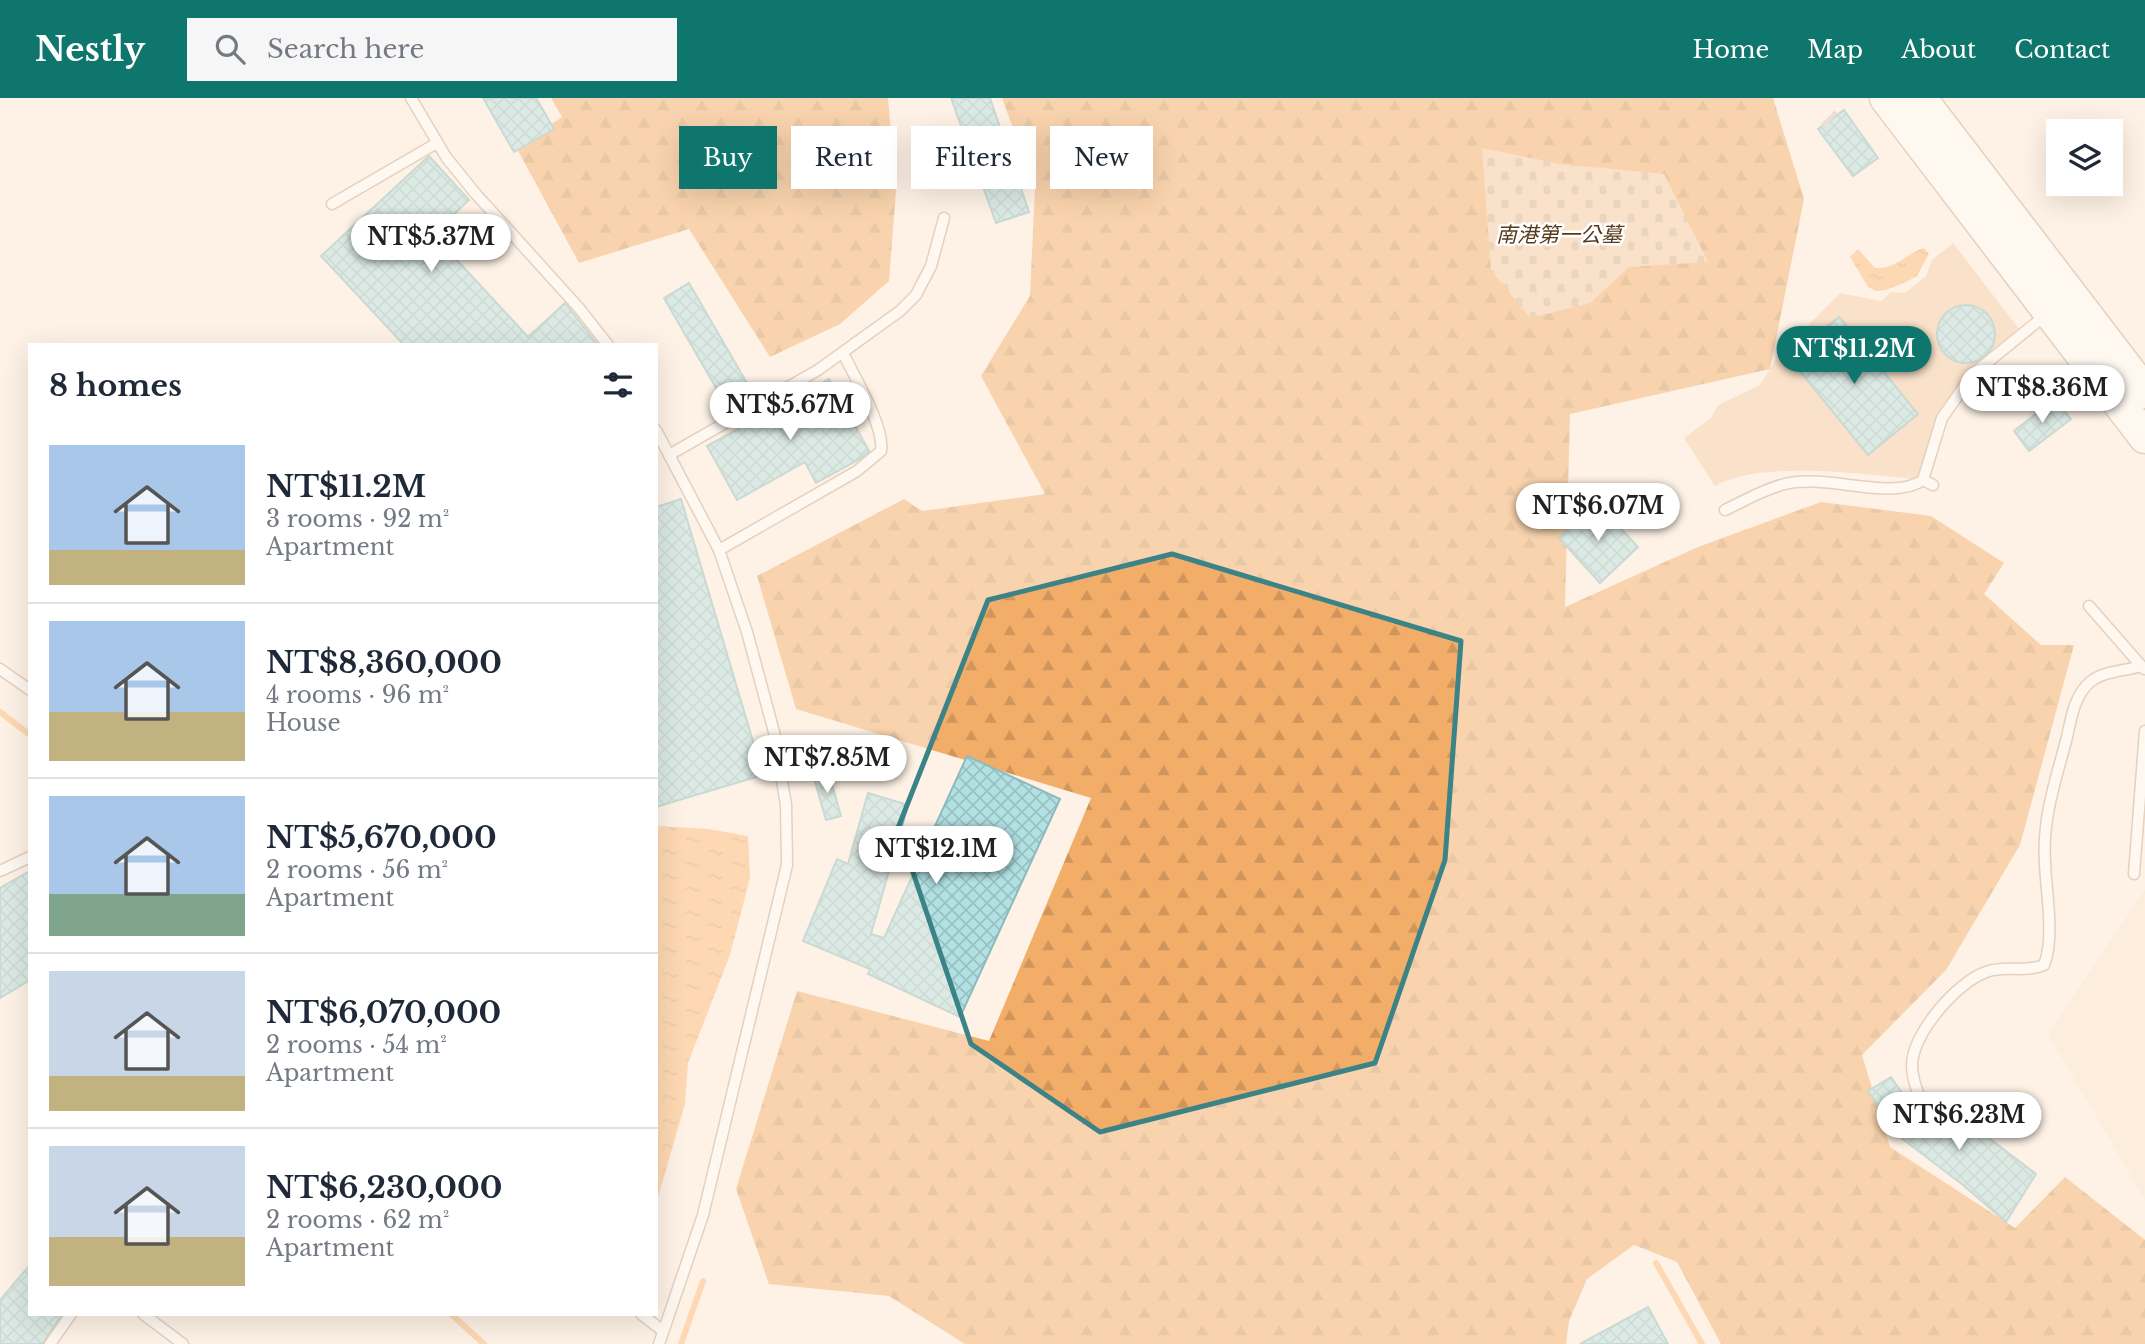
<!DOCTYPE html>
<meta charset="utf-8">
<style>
body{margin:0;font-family:"Libre Baskerville","Noto Sans TC",serif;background:#f6f6f7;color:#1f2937;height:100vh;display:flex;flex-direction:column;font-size:26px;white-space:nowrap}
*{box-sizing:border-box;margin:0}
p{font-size:23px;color:#747a83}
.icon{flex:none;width:38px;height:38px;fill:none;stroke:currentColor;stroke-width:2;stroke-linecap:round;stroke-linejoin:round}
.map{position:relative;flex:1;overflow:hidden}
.sheet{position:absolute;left:28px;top:245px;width:630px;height:973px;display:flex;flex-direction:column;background:#fff;border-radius:0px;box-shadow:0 7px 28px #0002}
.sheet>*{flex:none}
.guide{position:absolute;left:679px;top:28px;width:665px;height:63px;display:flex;gap:14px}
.tools{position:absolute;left:2046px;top:21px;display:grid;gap:14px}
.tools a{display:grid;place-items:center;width:77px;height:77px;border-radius:0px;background:#fff;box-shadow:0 7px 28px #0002;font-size:35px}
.price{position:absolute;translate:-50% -60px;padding:0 16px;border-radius:24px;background:#fff;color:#222;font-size:23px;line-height:46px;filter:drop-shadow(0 2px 4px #0008)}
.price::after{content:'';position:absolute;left:50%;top:42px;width:21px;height:16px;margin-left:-10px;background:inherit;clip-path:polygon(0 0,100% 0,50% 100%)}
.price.current{background:#0f766e;color:#fff}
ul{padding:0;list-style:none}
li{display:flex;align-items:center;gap:21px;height:175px;padding:0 21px}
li+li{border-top:2px solid #e0e1e3}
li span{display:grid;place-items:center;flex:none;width:196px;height:140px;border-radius:0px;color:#555}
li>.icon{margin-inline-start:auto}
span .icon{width:84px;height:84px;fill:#fffc;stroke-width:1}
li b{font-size:30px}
h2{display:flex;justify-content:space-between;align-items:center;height:84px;padding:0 21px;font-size:30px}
.chip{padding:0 24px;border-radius:0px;background:#fff;box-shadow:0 7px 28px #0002;font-size:24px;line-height:63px}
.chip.current{background:#0f766e;color:#fff}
header{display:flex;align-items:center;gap:42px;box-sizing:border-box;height:98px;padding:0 35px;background:#0f766e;color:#fff}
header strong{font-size:33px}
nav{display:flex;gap:38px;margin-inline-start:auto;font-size:24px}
.search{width:490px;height:63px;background:#f6f6f7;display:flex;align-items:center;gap:18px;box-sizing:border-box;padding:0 24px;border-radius:0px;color:#747a83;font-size:26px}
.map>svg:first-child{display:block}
.built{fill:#fce6d2}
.forest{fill:url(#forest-firs)}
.cemetery{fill:url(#cemetery-stones)}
.garden{fill:#f6cea8}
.water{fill:url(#water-ripples)}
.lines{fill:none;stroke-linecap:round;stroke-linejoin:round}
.stream{stroke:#feb974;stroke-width:6}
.building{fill:url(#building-cross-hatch);stroke:#8cbbbd;stroke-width:2}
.street-tunnel{stroke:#d4c9bd;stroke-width:19;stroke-dasharray:19 10;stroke-linecap:butt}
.lane-casing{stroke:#c5a98e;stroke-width:13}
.primary-casing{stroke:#c5a98e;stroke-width:35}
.lane{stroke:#fff;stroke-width:10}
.primary{stroke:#fff;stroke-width:32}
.marked{fill:none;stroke:#3b8387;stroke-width:5;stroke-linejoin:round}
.labels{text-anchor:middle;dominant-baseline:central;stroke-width:5;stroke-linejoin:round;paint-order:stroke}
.park-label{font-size:21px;font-style:italic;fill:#563a1d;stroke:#fff}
</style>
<header>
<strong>Nestly</strong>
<div class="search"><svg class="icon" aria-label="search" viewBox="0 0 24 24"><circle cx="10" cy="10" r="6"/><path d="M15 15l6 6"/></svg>Search here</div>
<nav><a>Home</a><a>Map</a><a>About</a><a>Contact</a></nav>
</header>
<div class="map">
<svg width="2145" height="1246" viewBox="0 0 2145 1246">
<defs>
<pattern id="forest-firs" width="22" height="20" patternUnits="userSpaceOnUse" patternTransform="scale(1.75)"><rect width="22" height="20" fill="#f2ae69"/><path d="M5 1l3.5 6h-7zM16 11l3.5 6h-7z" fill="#d0955a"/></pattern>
<pattern id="cemetery-stones" width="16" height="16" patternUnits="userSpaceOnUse" patternTransform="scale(1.75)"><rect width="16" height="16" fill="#f6cea8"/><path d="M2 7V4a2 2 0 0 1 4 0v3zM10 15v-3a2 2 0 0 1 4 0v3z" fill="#d3b190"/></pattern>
<pattern id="water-ripples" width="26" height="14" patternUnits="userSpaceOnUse" patternTransform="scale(1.75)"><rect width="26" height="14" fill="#feb974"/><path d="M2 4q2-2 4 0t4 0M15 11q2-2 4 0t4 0" fill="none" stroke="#da9f64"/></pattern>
<pattern id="building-cross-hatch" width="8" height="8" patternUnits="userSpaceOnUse" patternTransform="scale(1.75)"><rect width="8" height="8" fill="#b1e1e3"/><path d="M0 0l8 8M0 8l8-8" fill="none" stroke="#99c1c2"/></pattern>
</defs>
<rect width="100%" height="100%" fill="#fef2e6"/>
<path class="built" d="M2145,792V1102L2048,936Z"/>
<g class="forest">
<path d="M551,0H888L896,93L889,183L840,226L770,259L689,131L579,165L516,49L562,19Z"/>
<path d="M1002,0H1773L1804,101L1770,271L1570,316L1565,509L1698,449L1821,404L1931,418L2004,465L1984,496L2041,547H2074L2020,747L1946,872L1862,957L1890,1049L2015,1130L2065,1079L2145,1142V1246H1721L1677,1164L1634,1147L1587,1181L1569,1223L1566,1246H965L889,1198L769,1186L736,1091L797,893L989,943L1091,700L796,611L757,478L904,401L922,413L1045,396L981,278L1030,198L1035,91Z"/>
</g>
<path class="cemetery" d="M1482,50L1560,66L1664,76L1708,164L1629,169L1590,205L1530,220L1491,172Z"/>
<path class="garden" d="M1953,145L2023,236L1973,276L1942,320L1923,382C1869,377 1762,361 1715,388L1684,340L1711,320L1718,307L1760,287L1778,258L1840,195L1881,203L1891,194L1905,195L1926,178L1932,162Z"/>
<g class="water">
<path d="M1924,150L1929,156L1917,178L1904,185L1886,192L1876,193L1868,189L1850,159L1858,151L1875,170C1896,172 1906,155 1924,150Z"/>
<path d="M656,728L708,731L748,738L750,780L730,857L688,965L685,1006L656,1106Z"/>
</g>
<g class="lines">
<g class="stream">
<path d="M0,614L30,637"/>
<path d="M1656,1165L1702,1246"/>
<path d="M451,1216L484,1246"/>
<path d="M681,1246L703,1183"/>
</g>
</g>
<g class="building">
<path d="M483,0H536L554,31L514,54Z"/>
<path d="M951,0H990L1029,114L996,125Z"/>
<path d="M1844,12L1878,60L1853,78L1818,31Z"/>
<path d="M429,58L469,102L433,136L528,239L565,205L598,247H404L321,158Z"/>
<path d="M689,185L755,299L730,314L664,200Z"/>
<circle cx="1966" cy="236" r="29"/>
<path d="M1839,219L1918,316L1868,357L1789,260Z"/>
<path d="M829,281L869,353L860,361L816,385L805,364L737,402L707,348L740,330L737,327L763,312L765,316Z"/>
<path d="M2055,301L2071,321L2029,353L2014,333Z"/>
<path d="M681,401L763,677L656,709V409Z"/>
<path d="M1596,404L1638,449L1600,485L1559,440Z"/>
<path d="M967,658L1060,701L960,919L868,876L870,871L803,843L837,761L848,766L868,695L908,707L871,836L884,840Z"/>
<path d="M828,672L841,718L826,722L813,677Z"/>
<path d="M30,773V882L0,900V790Z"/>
<path d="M1891,979L1931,1037L1951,1011L2036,1076L2006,1124L1963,1087L1900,1039L1868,993Z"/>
<path d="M30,1167V1216H62L43,1246H0V1202Z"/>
<path d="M1648,1209L1668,1246H1580Z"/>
</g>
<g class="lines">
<path class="street-tunnel" d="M1828,19L1831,22"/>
<g class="lane-casing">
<g id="lane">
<path d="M411,0L446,59L475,95L579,210L608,247"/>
<path d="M332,106L437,45"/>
<path d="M656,332L719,452L747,534L774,634L786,707L787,767L703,1117L659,1246"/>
<path d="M669,357L818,272L900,213L916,197L931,168L944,120"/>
<path d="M1923,382L1942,320L1973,276L2047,216"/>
<path d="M1725,412C1744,403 1764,391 1785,386C1825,375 1892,404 1923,382L1933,387"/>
<path d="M719,452L857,373L881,353C885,329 854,278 843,255"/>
<path d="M2089,508L2144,571"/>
<path d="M0,571L30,592"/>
<path d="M0,773L30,759"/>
<path d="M2134,776L2145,633"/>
<path d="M1930,1023C1923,1006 1912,986 1912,967C1912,936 1957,884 1986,874C2005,867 2025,875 2044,867C2055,840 2046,794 2045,765C2042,722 2055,684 2066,643C2071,623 2073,599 2090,584C2103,573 2125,573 2141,568"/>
<path d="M143,1216L183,1246"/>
<path d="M641,1216L663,1233"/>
<path d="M50,1246L71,1216"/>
</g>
</g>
<g class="primary-casing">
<g id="primary">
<path d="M1886,0L2145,339"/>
<path d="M1920,0L2145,294"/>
</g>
</g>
<use href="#lane" class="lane"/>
<use href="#primary" class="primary"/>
</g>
<path d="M0 0H2145V1246H0ZM1172,456L1461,543L1445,762L1375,965L1100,1034L971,946L898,730L988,502Z" fill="#fef2e6" fill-opacity=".55" fill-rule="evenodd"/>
<path class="marked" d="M1172,456L1461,543L1445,762L1375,965L1100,1034L971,946L898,730L988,502Z"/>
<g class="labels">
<g class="park-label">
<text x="1559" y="137">南港第一公墓</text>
</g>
</g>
</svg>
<div class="tools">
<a><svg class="icon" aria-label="layers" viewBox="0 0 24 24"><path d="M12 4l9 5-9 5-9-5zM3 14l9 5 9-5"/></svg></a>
</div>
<b class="price" style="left:431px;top:176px">NT$5.37M</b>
<b class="price current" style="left:1854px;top:288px">NT$11.2M</b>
<b class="price" style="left:2042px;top:327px">NT$8.36M</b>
<b class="price" style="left:790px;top:344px">NT$5.67M</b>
<b class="price" style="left:1598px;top:445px">NT$6.07M</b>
<b class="price" style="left:827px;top:697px">NT$7.85M</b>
<b class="price" style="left:936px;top:788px">NT$12.1M</b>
<b class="price" style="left:1959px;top:1054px">NT$6.23M</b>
<div class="guide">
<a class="chip current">Buy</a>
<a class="chip">Rent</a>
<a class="chip">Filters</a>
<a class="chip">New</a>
</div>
<section class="sheet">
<h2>8 homes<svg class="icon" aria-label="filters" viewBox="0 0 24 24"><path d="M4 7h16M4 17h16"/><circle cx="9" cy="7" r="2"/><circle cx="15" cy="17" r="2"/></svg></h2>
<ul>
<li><span style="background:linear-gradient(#a9c7e8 75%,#c2b280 0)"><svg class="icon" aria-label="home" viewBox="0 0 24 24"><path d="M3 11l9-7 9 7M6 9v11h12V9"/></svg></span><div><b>NT$11.2M</b><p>3 rooms · 92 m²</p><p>Apartment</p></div></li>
<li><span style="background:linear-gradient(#a9c7e8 65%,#c2b280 0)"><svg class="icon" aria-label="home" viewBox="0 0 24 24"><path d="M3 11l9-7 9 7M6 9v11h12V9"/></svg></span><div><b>NT$8,360,000</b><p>4 rooms · 96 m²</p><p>House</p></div></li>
<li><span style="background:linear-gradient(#a9c7e8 70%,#7fa58c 0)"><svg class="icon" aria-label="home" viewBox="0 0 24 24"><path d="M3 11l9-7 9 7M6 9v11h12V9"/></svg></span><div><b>NT$5,670,000</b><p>2 rooms · 56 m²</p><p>Apartment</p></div></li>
<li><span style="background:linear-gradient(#c9d6e8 75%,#c2b280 0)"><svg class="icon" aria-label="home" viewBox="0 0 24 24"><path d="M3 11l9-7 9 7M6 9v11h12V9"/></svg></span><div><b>NT$6,070,000</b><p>2 rooms · 54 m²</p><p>Apartment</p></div></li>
<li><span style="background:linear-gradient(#c9d6e8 65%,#c2b280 0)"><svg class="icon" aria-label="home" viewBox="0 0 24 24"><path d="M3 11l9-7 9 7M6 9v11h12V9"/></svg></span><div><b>NT$6,230,000</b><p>2 rooms · 62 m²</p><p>Apartment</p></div></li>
</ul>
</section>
</div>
